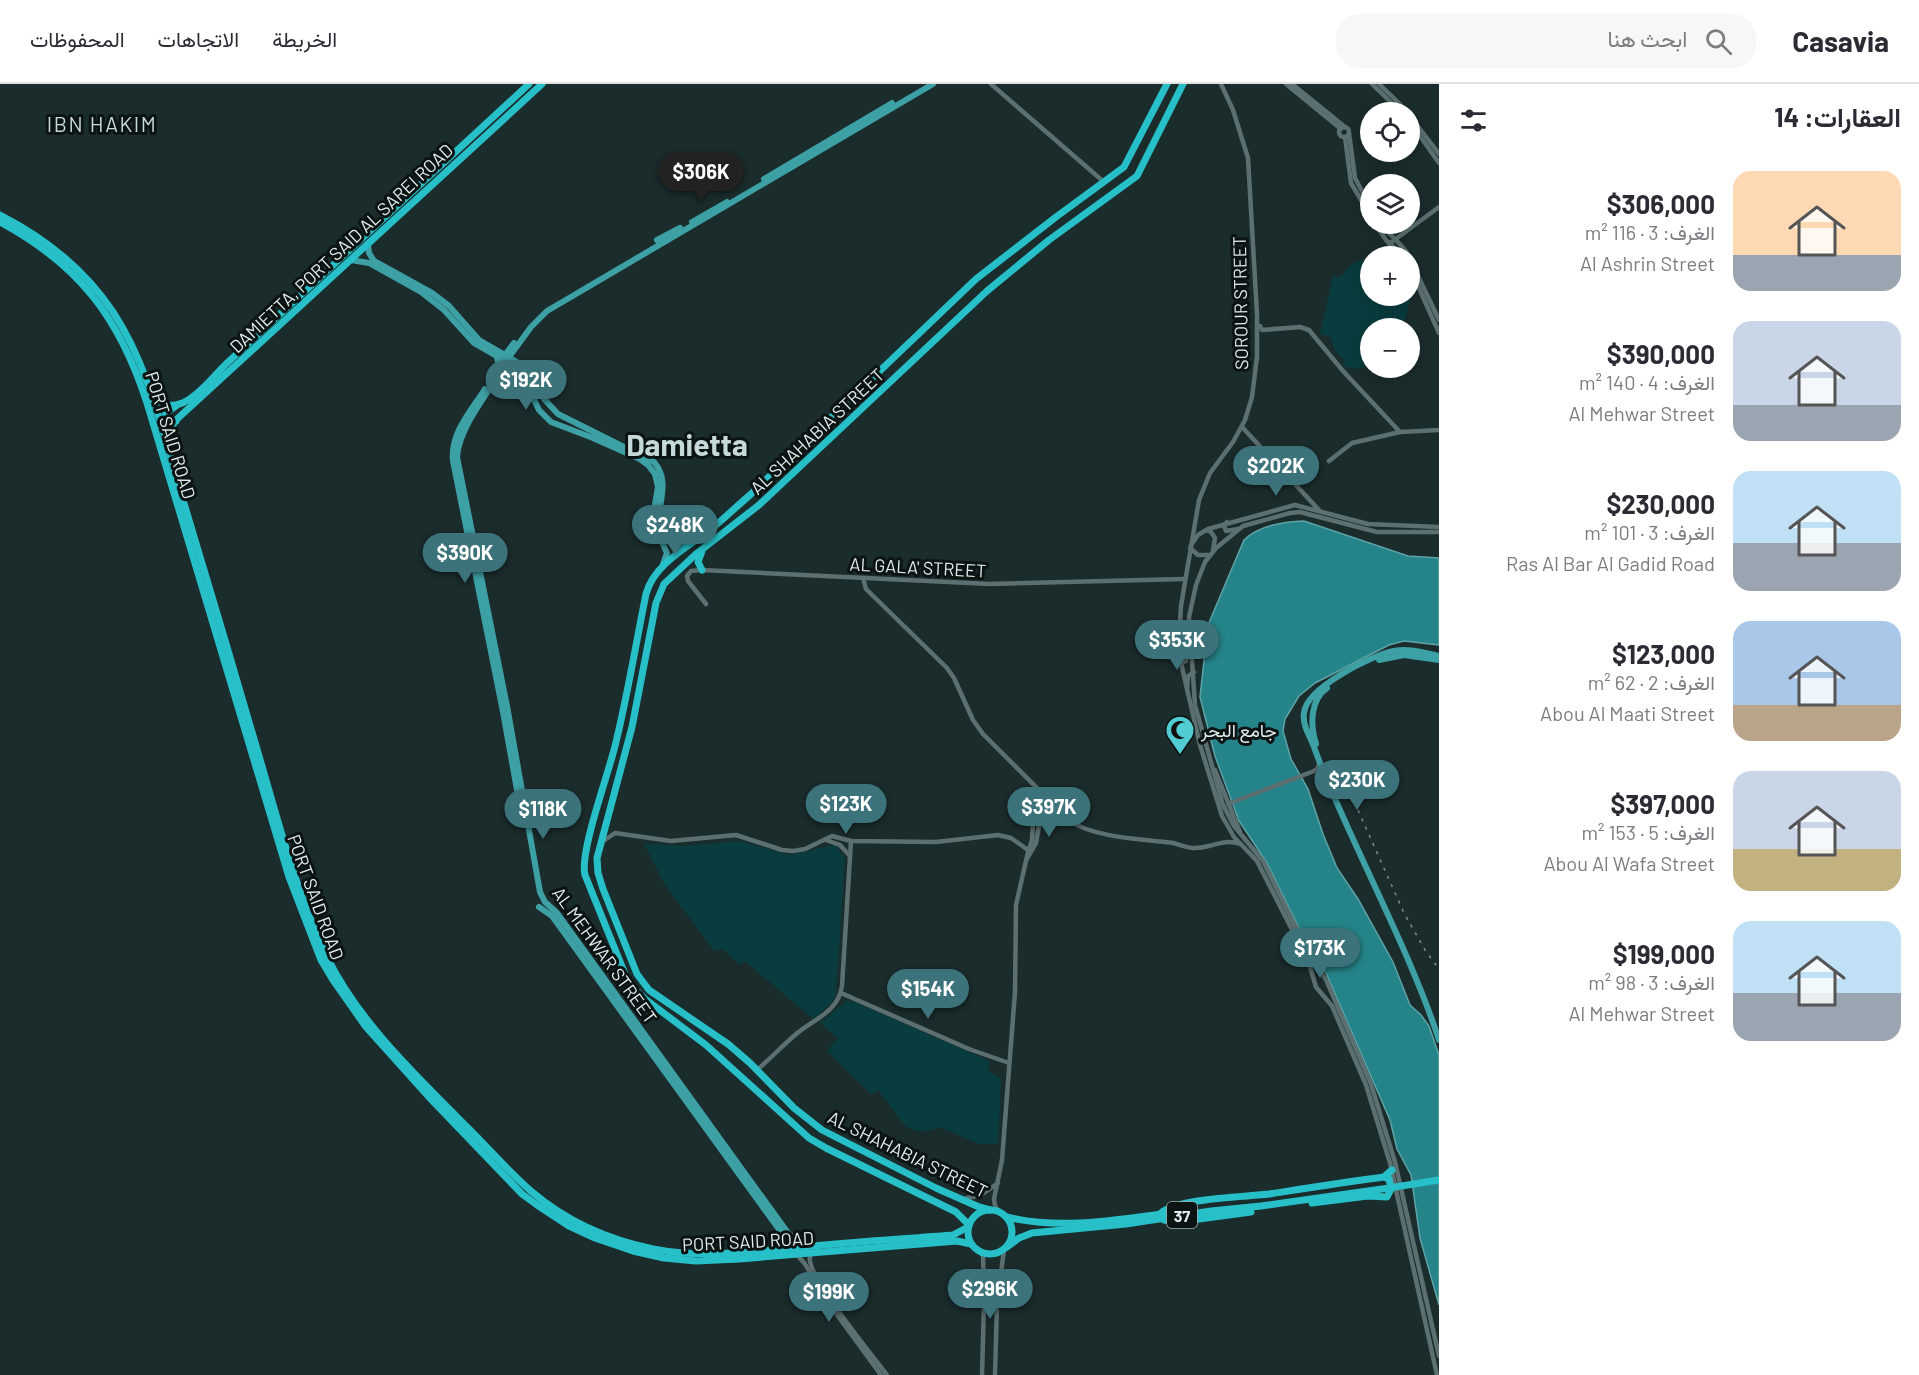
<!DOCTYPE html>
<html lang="ar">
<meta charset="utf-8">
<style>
body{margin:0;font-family:Barlow,Vazirmatn,sans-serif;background:#f7f7f7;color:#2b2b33;direction:rtl;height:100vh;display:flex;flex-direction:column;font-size:22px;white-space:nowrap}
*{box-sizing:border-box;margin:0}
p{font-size:20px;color:#7c7c81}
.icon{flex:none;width:33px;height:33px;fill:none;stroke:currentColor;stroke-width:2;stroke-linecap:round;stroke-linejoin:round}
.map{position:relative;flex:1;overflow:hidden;direction:ltr}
.details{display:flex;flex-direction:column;background:#fff;width:480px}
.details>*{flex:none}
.controls{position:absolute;left:1360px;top:18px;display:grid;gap:12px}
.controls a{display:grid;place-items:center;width:60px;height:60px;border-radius:50%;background:#fff;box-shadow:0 3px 15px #0003;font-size:30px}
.price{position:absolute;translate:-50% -51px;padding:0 14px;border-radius:21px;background:#3c737b;color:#fff;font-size:20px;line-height:39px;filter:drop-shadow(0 2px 3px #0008)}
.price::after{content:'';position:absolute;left:50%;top:36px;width:18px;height:14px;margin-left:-9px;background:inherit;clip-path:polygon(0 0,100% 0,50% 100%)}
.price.active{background:#222;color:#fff}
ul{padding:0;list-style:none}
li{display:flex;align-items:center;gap:18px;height:150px;padding:0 18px}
li span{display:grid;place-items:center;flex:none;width:168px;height:120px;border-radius:18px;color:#555}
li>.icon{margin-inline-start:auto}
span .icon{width:72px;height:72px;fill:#fffc;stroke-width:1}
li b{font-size:26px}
h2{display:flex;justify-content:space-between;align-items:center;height:72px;padding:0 18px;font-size:26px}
header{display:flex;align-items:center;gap:36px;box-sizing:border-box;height:84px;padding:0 30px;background:#fff;border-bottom:2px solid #e1e1e2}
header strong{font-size:28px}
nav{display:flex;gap:33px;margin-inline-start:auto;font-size:21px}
.search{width:420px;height:54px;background:#f7f7f7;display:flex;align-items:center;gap:15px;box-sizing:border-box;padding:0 21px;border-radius:24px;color:#7c7c81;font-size:22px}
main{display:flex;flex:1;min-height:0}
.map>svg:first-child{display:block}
.green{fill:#093c3e}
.water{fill:#258489;stroke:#5ea4a7;stroke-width:1.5}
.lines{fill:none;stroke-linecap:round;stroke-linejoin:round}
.minor{stroke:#5d7071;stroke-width:4.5}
.major{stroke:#3da0a5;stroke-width:6}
.highway{stroke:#27c0c8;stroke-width:7}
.rail{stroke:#818f90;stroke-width:1.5;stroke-dasharray:3 6;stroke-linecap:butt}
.labels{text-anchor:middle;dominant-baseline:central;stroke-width:6;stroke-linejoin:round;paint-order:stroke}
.shield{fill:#0c1313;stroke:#a2acac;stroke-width:1.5}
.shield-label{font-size:16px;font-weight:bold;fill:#e2eded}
.street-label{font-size:18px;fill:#e2eded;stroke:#0c1313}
.poi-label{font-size:18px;fill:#e2eded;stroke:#0c1313;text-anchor:start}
.quarter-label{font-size:21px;letter-spacing:1.5px;fill:#c5d9da;stroke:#0c1313}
.town-label{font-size:30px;font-weight:bold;fill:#c5d9da;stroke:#0c1313}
</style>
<header>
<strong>Casavia</strong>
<div class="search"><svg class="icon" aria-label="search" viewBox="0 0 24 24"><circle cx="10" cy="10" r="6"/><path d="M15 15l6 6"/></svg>ابحث هنا</div>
<nav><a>الخريطة</a><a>الاتجاهات</a><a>المحفوظات</a></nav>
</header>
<main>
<section class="details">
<h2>العقارات: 14<svg class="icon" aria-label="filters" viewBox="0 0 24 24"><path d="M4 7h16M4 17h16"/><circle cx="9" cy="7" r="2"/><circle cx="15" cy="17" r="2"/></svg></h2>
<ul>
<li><span style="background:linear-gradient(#ffd9b3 70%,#9aa5b1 0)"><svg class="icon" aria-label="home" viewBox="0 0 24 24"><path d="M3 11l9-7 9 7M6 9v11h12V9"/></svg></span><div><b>$306,000</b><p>الغرف: 3 · 116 m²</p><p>Al Ashrin Street</p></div></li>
<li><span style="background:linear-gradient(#c9d6e8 70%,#9aa5b1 0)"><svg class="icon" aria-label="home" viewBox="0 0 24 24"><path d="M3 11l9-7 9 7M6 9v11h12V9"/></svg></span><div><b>$390,000</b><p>الغرف: 4 · 140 m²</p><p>Al Mehwar Street</p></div></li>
<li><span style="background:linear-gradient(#bfe0f5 60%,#9aa5b1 0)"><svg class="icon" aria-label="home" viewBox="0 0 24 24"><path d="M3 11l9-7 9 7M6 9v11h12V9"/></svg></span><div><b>$230,000</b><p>الغرف: 3 · 101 m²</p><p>Ras Al Bar Al Gadid Road</p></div></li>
<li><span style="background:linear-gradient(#a9c7e8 70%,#b9a48a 0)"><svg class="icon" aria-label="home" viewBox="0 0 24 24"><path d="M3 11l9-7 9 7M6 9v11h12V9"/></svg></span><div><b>$123,000</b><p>الغرف: 2 · 62 m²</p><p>Abou Al Maati Street</p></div></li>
<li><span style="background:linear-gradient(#c9d6e8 65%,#c2b280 0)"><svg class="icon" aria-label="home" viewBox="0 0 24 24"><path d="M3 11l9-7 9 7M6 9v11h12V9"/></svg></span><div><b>$397,000</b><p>الغرف: 5 · 153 m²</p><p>Abou Al Wafa Street</p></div></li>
<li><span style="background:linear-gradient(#bfe0f5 60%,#9aa5b1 0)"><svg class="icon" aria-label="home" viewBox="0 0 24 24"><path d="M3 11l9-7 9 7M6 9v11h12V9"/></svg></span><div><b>$199,000</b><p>الغرف: 3 · 98 m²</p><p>Al Mehwar Street</p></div></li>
</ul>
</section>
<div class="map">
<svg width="1439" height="1291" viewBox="0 0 1439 1291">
<rect width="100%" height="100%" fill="#1b2c2d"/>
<g class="green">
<path d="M1364,175L1371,176V212H1410V209H1412L1403,244H1371V282L1355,285L1342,282L1345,276L1335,267L1330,253L1320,250L1333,192L1340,193L1352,180Z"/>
<path d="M739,757L790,771L833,761L839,764L838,766L845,773L836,910L833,918L813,935L745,877L740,881L723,865L714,867L664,799L644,759L682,762Z"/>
<path d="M846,917H852L990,977L988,986L1001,995L998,1060H979L940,1043C928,1049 917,1049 905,1042L878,1006L872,1011L827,967L838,954L820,939Z"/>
</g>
<path class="water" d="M1304,437L1408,472L1439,474V561L1404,557L1389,561L1315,599L1299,612L1285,635L1283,647L1291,675L1308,705L1323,750L1337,784L1358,815L1393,878L1410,921L1421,931L1429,942L1439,971V1221L1420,1154L1411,1091L1397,1065L1390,1036L1326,889L1298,842L1267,779L1239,737L1215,672L1200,613L1208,541L1244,456C1260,441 1283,438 1304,437Z"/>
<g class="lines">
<g class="minor">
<path d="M991,0L1104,98"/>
<path d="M1221,0L1233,26L1248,74L1257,230V273L1252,313L1245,336L1233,358L1210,389L1199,416L1181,522L1179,556L1181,579L1200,661L1222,732L1234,753L1257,777L1309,879L1316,903L1332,922L1366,1001L1390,1079L1437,1291"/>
<path d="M1286,0L1341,45"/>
<path d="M1292,0L1345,43"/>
<path d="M1372,0L1401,28"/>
<path d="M1379,0L1408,28"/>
<path d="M1410,32L1439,70"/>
<path d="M1410,38L1439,79"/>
<circle cx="1344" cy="48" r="5"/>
<path d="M1349,49L1355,94L1371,124"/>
<path d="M1345,53L1351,99L1371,133"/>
<path d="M1375,140L1386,156L1403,172"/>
<path d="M1381,140C1389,151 1402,160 1409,172"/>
<path d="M1389,160L1439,123"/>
<path d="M1410,175L1439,236"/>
<path d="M1410,184L1439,249"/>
<path d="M1260,242L1262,246L1300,243L1309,246L1343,287L1400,348"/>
<path d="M1242,343L1319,426"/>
<path d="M1329,377L1352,359L1400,348L1439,346"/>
<path d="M1227,438L1224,442L1226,447L1238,445"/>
<path d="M1207,446L1211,448L1215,454L1213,466"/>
<path d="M1439,448H1377L1300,428L1290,429L1243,442L1216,464L1205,478L1196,501L1189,533L1195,621L1223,721L1234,742L1263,777L1297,846L1327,898L1371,1000L1395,1078L1439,1272"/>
<path d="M1191,461L1198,451L1208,445L1295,421L1368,440L1439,443"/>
<path d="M1190,464L1198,471H1208"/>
<path d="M863,494L866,505L947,584L954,594L973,636L983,650L1070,737C1095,754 1143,755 1173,759C1181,761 1187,764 1195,764C1212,764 1223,754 1240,760"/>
<path d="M706,520L688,497L687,492L691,487L702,486L990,500L1184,495"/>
<path d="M1181,579L1186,577L1189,562"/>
<path d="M1187,605L1188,592L1194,588"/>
<path d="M1215,686L1240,748"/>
<path d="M1228,720L1314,687L1318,684L1319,679"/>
<path d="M826,756L840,761L850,772"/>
<path d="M602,758L615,749L671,757L736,751L782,766L793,767L805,765L832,752L851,757L936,758L998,751L1011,754L1028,766"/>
<path d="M1027,775L1036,759L1040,736L1051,719"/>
<path d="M841,909L969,965L1009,979"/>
<path d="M757,986C770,975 782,962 795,951C813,935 838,929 842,902L851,757"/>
<path d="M963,1115L981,1111L998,1099"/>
<path d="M1000,1129L995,1122L994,1115L1002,1076L1015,908L1016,821L1028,768L1032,756L1033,739L1049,716"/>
<path d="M812,1168C810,1172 809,1173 810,1177C813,1199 871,1270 887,1291"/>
<path d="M797,1171L805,1180L824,1213L881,1291"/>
<path d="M984,1220L986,1224L991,1225L997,1219"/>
<path d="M982,1291L984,1220L983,1169"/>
<path d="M995,1291L997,1219L1004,1166"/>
</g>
<g class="major">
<path d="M764,95L892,19"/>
<path d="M692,138L727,118"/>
<path d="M657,156L680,144"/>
<path d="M368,160L369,169L374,177L432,209L449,222L479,256L522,281L545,316L558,330L654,378C678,406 641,438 672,460L697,455"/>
<path d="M351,176L369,179L421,208L444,226L474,259L514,282L522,291L539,326L551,338L593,354L640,375L648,381L655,390L658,403L654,426V440L667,469L663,480"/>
<path d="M505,271L514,259"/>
<path d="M509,273L531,243L547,227L933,0"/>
<path d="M511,280L502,286C487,310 459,344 457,373L507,622L540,808L545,818L557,829L788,1149L805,1163"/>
<path d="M496,289L499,282L497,273"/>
<path d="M485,305C471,327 450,349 453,377L503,628L521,728L520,737L528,740"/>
<path d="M1439,572C1424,569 1409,564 1394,567C1372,571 1306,604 1304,629C1302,641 1310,652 1314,663C1327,699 1343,733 1359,768C1387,829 1418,892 1439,956"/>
<path d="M1379,576L1404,571L1439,576"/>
<path d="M1316,660C1310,641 1310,616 1327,604"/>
<path d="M539,823L552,832L781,1148L782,1158L776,1165"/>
</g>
<g class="highway">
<path d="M0,131C45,154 85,186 113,228C148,281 162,346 180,406C207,495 233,583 259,672C279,740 297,812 328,875C361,941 419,994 470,1046C490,1066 510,1089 532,1108C566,1137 609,1156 653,1165C703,1175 753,1167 803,1163C853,1158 903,1155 953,1151L968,1143"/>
<path d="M0,138C80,181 120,235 147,319L289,793L321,876L333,896L366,943L428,1012L522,1110L537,1121L569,1142L595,1154L633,1167L664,1174L696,1177L739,1175L957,1157L971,1160"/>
<path d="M153,316C183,335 206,300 226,280L529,0"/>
<path d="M176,322L166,329L164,333L168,337H176"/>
<path d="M164,354L176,336L542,0"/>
<path d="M702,467L698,478L702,486"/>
<path d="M1312,1119L1368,1112L1387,1113L1391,1105L1389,1095L1384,1093"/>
<circle cx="990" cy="1148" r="22"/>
<path d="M990,1126L979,1123L936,1104L822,1046L794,1024L750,979L728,960L649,906L637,890L603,805L598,789L597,774L632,643L656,519L664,500L696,470L759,421L987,207L1049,156L1137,92L1183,0"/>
<path d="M1161,1129C1178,1114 1245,1113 1269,1110C1308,1104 1346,1098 1384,1093L1392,1086"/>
<path d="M1007,1133C1060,1146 1115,1136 1169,1129"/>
<path d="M1164,1136L1177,1138L1251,1128"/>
<path d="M969,1141L956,1128L826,1064L809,1054L706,961L645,915L635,905L625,890L585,791C579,768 610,686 616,658C628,609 636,559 646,510C654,480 689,462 711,445C725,434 737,422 750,411L976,195L1056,133L1124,83L1167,0"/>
<path d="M1007,1163L1019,1154L1032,1149L1126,1140L1211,1127L1261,1122L1389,1104L1439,1096"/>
</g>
<path class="rail" d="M1336,677L1404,829L1425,866L1439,885"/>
</g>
<defs>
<g id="mosque-pin" transform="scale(1.5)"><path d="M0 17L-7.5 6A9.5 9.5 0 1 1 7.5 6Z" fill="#51ccd3" stroke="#0c1313"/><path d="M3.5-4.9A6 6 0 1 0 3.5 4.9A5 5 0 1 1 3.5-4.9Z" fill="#111"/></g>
</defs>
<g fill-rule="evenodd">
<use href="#mosque-pin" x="1180" y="646"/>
</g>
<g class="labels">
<rect class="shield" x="1167" y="1118" width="30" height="26" rx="4.5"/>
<g class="shield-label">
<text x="1182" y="1131">37</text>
</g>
<g class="street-label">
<text transform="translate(341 164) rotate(-43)">DAMIETTA, PORT SAID AL SAREI ROAD</text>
<text transform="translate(1240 219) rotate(-91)">SOROUR STREET</text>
<text transform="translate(817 347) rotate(-43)">AL SHAHABIA STREET</text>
<text transform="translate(171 351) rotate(73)">PORT SAID ROAD</text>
<text transform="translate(918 483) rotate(3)">AL GALA' STREET</text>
<text transform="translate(316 813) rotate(70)">PORT SAID ROAD</text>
<text transform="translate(605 871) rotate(54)">AL MEHWAR STREET</text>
<text transform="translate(908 1070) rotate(26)">AL SHAHABIA STREET</text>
<text transform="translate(748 1157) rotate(-3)">PORT SAID ROAD</text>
</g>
<g class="poi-label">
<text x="1201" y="646">جامع البحر</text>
</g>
<g class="quarter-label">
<text x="102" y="39">IBN HAKIM</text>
</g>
<g class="town-label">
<text x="687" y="360">Damietta</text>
</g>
</g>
</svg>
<div class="controls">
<a><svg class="icon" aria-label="locate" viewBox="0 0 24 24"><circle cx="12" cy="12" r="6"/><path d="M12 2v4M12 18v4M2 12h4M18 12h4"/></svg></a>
<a><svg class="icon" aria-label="layers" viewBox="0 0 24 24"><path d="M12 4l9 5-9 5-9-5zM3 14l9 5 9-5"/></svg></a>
<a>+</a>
<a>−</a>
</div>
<b class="price active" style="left:701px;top:119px">$306K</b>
<b class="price" style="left:526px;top:327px">$192K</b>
<b class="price" style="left:1276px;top:413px">$202K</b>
<b class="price" style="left:675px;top:472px">$248K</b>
<b class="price" style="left:465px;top:500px">$390K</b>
<b class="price" style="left:1177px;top:587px">$353K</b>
<b class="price" style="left:1357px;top:727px">$230K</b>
<b class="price" style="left:846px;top:751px">$123K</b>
<b class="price" style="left:1049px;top:754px">$397K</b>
<b class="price" style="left:543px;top:756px">$118K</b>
<b class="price" style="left:1320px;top:895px">$173K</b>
<b class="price" style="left:928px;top:936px">$154K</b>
<b class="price" style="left:990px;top:1236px">$296K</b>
<b class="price" style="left:829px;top:1239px">$199K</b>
</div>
</main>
